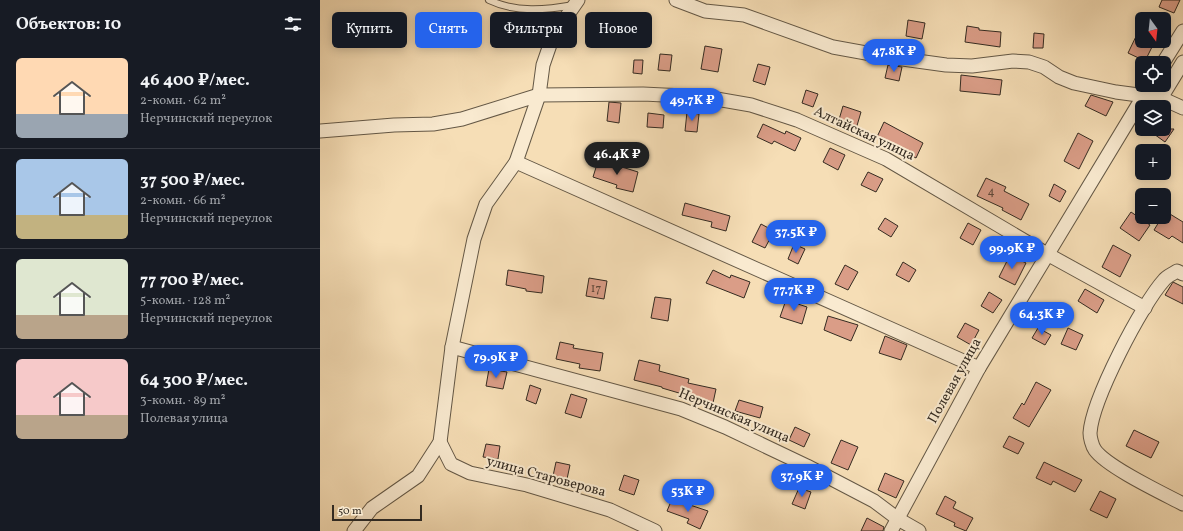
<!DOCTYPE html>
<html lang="ru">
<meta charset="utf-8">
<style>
body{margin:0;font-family:Vollkorn,serif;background:#242831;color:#f1f3f6;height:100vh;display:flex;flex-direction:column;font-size:15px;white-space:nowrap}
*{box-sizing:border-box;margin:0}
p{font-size:13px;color:#9ea1a6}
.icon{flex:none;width:22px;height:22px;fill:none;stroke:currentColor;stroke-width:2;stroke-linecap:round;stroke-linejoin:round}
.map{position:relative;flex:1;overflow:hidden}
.side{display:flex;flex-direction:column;background:#171b24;width:320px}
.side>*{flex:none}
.top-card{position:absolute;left:12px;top:12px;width:380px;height:36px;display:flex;gap:8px}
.needle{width:26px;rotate:165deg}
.buttons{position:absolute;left:815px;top:12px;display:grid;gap:8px}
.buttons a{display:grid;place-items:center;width:36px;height:36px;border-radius:6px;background:#171b24;box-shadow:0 2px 10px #0003;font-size:20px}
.scale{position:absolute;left:12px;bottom:10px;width:90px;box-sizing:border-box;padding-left:4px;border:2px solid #342b21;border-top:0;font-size:11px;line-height:14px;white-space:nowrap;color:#342b21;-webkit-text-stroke:3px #f9ead0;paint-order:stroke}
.price{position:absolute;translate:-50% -34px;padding:0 9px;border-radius:14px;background:#2563eb;color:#fff;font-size:13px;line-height:26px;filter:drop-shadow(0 1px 2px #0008)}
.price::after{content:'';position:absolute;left:50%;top:24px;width:12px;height:9px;margin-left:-6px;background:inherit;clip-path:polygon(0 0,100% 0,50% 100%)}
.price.active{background:#222;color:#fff}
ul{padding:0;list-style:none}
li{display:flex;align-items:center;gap:12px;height:100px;padding:0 16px}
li+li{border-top:1px solid #363941}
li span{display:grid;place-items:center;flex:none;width:112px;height:80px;border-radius:6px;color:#555}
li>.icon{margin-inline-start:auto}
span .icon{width:48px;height:48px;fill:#fffc;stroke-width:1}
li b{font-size:17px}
h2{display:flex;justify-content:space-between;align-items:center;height:48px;padding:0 16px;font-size:17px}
.chip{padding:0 14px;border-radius:6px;background:#171b24;box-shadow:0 2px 10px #0003;font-size:14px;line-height:36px}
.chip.active{background:#2563eb;color:#fff}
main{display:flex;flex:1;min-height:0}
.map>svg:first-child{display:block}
.building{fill:#da9d87;stroke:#342b21}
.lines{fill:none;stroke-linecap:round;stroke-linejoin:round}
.service-casing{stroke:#645846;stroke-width:8}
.minor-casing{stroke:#645846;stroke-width:15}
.service{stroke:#f9ead0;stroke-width:6}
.minor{stroke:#f9ead0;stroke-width:13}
.labels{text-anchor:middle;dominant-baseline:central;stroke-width:4;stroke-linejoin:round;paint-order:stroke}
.number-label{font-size:12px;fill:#5e483a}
.street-label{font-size:14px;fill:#342b21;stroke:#f9ead0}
</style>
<main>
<section class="side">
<h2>Объектов: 10<svg class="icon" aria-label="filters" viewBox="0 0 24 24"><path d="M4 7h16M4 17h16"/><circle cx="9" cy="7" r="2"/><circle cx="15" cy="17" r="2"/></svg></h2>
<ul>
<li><span style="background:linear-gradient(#ffd9b3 70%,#9aa5b1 0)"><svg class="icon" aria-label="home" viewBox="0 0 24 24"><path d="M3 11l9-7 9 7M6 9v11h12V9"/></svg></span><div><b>46 400 ₽/мес.</b><p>2-комн. · 62 m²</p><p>Нерчинский переулок</p></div></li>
<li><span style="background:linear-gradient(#a9c7e8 70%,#c2b280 0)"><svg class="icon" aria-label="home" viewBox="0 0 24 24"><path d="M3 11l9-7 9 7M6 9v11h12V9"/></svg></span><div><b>37 500 ₽/мес.</b><p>2-комн. · 66 m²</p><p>Нерчинский переулок</p></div></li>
<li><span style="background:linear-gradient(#dfe7d0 70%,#b9a48a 0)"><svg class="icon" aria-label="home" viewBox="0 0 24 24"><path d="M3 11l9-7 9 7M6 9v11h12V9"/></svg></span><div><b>77 700 ₽/мес.</b><p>5-комн. · 128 m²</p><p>Нерчинский переулок</p></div></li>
<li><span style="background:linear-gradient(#f6c9c9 70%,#b9a48a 0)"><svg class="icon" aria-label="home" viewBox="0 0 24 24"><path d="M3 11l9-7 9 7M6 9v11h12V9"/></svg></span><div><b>64 300 ₽/мес.</b><p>3-комн. · 89 m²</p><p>Полевая улица</p></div></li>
</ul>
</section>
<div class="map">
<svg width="863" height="531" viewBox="0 0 863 531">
<rect width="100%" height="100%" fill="#f6deb6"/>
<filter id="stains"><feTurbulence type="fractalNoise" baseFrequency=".005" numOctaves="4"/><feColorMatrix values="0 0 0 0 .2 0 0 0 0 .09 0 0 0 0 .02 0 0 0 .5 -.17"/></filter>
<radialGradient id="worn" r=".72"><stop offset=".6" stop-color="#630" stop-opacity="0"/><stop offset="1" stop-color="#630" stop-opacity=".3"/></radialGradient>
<g class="building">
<path d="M842,0H860L854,13L839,7Z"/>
<path d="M276,16L289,18L287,34L274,33Z"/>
<path d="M588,20L605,23L602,39L586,36Z"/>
<path d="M822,24V41H835L825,61L808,53Z"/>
<path d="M647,26L659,28V30L681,32L680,47L645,42Z"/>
<path d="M714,33L724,34L723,48H713Z"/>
<path d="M385,46L402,49L398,72L381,69Z"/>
<path d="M340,54L352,55L350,71L338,70Z"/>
<path d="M314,60H323L322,74L313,73Z"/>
<path d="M438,64L450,67L445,85L433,81Z"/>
<path d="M568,65L582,67L579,81L565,78Z"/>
<path d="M641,75L682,80L680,95L640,91Z"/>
<path d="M486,90L498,94L493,107L482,103Z"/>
<path d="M771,95L793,102L786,116L765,106Z"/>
<path d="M289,102L301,103L299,123L287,121Z"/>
<path d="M523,106L541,112L536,129L518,123Z"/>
<path d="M367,112L379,114L377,132L365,131Z"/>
<path d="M328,113L344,115L343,128L327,127Z"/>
<path d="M564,122L603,143L596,158L557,137Z"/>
<path d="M443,124L465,134L466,131L481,138L475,151L454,141L452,144L437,137Z"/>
<path d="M827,129H854L845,142Z"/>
<path d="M758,133L773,141L759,169L744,161Z"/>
<path d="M510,148L525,155L518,170L503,162Z"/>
<path d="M278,161L301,169L302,167L318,172L313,192L296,188L297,185L273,177Z"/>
<path d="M548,172L563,179L556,192L541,185Z"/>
<path d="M666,178L686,187L684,191L709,204L701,220L682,210L683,208L657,196Z"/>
<path d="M734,184L746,191L740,202L729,196Z"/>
<path d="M365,203L410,216L406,231L391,227L392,222L362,215Z"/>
<path d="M845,211L863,222V243L852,236L849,239L834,230L842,217H844Z"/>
<path d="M811,212L830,225L819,241L800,228Z"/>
<path d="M565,218L578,226L571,237L558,229Z"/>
<path d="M648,223L661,230L653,245L640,238Z"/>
<path d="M441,224L454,231L445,248L432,242Z"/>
<path d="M474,244L485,249L478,264L468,259Z"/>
<path d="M793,245L811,255L800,277L782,267Z"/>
<path d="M690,255L706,263L695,285L679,277Z"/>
<path d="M583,262L596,270L589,282L576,275Z"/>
<path d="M525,265L538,272L528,290L515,284Z"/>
<path d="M188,270L224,276L222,293L206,291V289L186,285Z"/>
<path d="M393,270L410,278L411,275L430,282L424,298L386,283Z"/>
<path d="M269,278L287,281L284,299L266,296Z"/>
<path d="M853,282L863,287V304L845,295Z"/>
<path d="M765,289L784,300L777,313L758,301Z"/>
<path d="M669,292L682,300L673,313L661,306Z"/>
<path d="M335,297L351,299L348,321L331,318Z"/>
<path d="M466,300L487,307L482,324L460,317Z"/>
<path d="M508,316L538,325L531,341L504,330Z"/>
<path d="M645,323L659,330L651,345L637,337Z"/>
<path d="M718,328L731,335L725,345L712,338Z"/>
<path d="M748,328L763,335L756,350L741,344Z"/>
<path d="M565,336L587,345L581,360L559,353Z"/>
<path d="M240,342L254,345L253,348L283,353L280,371L259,368L260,364L236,359Z"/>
<path d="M319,360L340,365L339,371L369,379L368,383L396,389L393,403L342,388V387L314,380Z"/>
<path d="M169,369L187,372L183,389L166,386Z"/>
<path d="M716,382L731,390L709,427L693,418L702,403L704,405Z"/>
<path d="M210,385L221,389L216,404L206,400Z"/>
<path d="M251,394L267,399L261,418L245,413Z"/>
<path d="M419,400L443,407L440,418L415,411Z"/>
<path d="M475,427L490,434L484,447L469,440Z"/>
<path d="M814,430L839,442L831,458L806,446Z"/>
<path d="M689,436L704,443L698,454L683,447Z"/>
<path d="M521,440L538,447L528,470L511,463Z"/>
<path d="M166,444L180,446L178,459L163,457Z"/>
<path d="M236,462L250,465L247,479L233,476Z"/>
<path d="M724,462L762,480L755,492L733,481L731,485L716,478Z"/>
<path d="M565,473L584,481L576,498L558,490Z"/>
<path d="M304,475L319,480L314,495L299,490Z"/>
<path d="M479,488L491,492L485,509L472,504Z"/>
<path d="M780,491L796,499L787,518L770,510Z"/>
<path d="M625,496L636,502L633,508L653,518L646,531L634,526L635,523L616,514Z"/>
<path d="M352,499L388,511L380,529L367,523L369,519L347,511Z"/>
<path d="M547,518L564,527L563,531H541Z"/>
</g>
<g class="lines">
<g class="service-casing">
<path id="service" d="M169,0C196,13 226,10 254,5"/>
</g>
<g class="minor-casing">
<g id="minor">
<path d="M356,0L385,11L424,15L513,47L568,57L626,65L652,66L693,61L709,62L724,67L739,77L754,83L796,92L841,98L863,108"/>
<path d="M843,63L863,31"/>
<path d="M841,98L863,62"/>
<path d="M0,131L74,125L113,124L142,119L219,95L323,94L385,97L431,105L477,120L566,159L727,254L825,308"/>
<path d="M196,162L659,368"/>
<path d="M863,274L857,271C853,274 847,276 844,280C822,304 772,400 770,433C770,437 772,446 775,450C787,467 842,493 863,504"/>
<path d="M132,347L361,409L405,427L487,466L554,501L578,519L599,531"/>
<path d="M120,442L131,464L150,473L207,485L290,510L335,531"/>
<path d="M34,531L52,508L98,476L120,442L132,347L154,239L166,204L196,162L219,95L223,65L233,36L258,0"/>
<path d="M571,531L659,368L830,85"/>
</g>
</g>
<use href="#service" class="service"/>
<use href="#minor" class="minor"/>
</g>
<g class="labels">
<g class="number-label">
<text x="671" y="192">4</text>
<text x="276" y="289">17</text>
</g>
<g class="street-label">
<text transform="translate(544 134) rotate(25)">Алтайская улица</text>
<text transform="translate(635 381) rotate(-61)">Полевая улица</text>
<text transform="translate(414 416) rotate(23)">Нерчинская улица</text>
<text transform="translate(226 477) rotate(15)">улица Староверова</text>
</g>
</g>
<rect width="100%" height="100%" filter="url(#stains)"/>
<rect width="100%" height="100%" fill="url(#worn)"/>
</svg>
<div class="buttons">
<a><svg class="needle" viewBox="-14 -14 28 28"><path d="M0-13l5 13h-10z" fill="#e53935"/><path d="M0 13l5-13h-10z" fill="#9ea1a6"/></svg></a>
<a><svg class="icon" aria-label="locate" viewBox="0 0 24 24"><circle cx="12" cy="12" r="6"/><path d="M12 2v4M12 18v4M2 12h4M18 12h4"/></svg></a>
<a><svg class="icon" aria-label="layers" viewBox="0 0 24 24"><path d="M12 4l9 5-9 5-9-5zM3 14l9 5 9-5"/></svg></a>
<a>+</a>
<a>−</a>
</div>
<div class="scale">50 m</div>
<b class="price" style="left:574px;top:73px">47.8K ₽</b>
<b class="price" style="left:372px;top:122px">49.7K ₽</b>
<b class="price active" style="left:297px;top:176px">46.4K ₽</b>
<b class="price" style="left:476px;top:254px">37.5K ₽</b>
<b class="price" style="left:692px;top:270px">99.9K ₽</b>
<b class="price" style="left:474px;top:312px">77.7K ₽</b>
<b class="price" style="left:722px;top:336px">64.3K ₽</b>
<b class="price" style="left:176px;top:379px">79.9K ₽</b>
<b class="price" style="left:482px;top:498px">37.9K ₽</b>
<b class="price" style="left:368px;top:513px">53K ₽</b>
<div class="top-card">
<a class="chip">Купить</a>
<a class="chip active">Снять</a>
<a class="chip">Фильтры</a>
<a class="chip">Новое</a>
</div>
</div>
</main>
